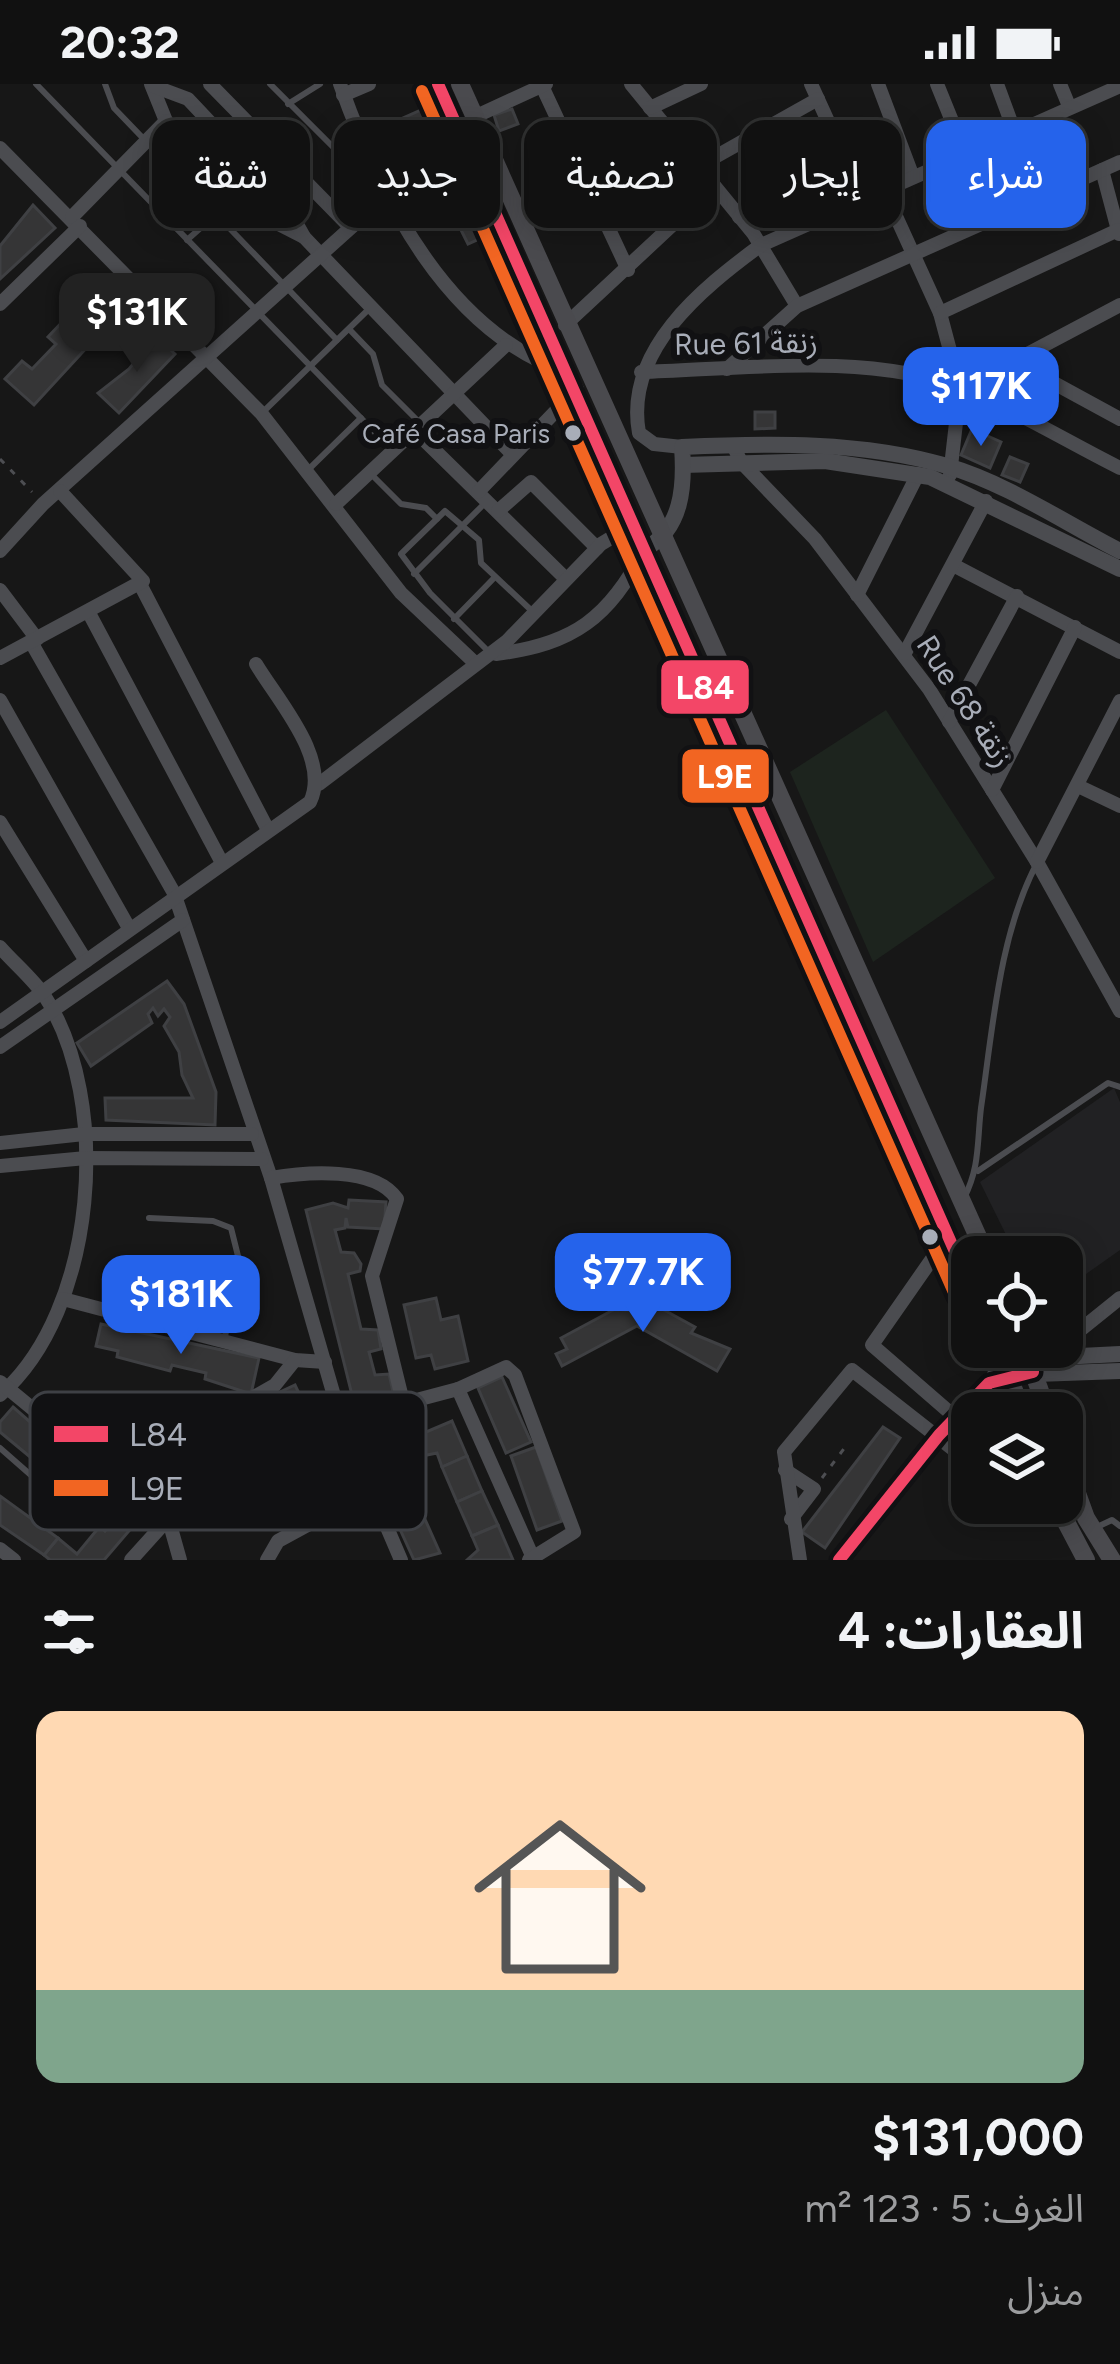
<!DOCTYPE html>
<html lang="ar">
<meta charset="utf-8">
<style>
body{margin:0;font-family:Figtree,"Noto Sans Arabic",sans-serif;background:#1a1a1a;color:#f1f3f6;direction:rtl;height:100vh;display:flex;flex-direction:column;font-size:45px;white-space:nowrap}
*{box-sizing:border-box;margin:0}
p{font-size:39px;color:#9c9d9f}
.icon{flex:none;width:66px;height:66px;fill:none;stroke:currentColor;stroke-width:2;stroke-linecap:round;stroke-linejoin:round}
.map{position:relative;height:1476px;overflow:hidden;direction:ltr}
.details{display:flex;flex-direction:column;background:#111;flex:1}
.details>*{flex:none}
.hud{position:absolute;left:36px;top:36px;width:1050px;height:108px;direction:rtl;display:flex;gap:24px}
.buttons{position:absolute;left:951px;top:1152px;display:grid;gap:24px}
.buttons a{display:grid;place-items:center;width:132px;height:132px;border-radius:24px;background:#111;box-shadow:0 6px 30px #0003,0 0 0 3px #303131;font-size:60px}
.price{position:absolute;translate:-50% -102px;padding:0 27px;border-radius:24px;background:#2563eb;color:#fff;font-size:39px;line-height:78px;filter:drop-shadow(0 3px 6px #0008)}
.price::after{content:'';position:absolute;left:50%;top:72px;width:36px;height:27px;margin-left:-18px;background:inherit;clip-path:polygon(0 0,100% 0,50% 100%)}
.price.on{background:#222;color:#fff}
ul{padding:0;list-style:none}
li{display:grid;align-content:center;gap:24px;height:636px;padding:0 36px}
li span{display:grid;place-items:center;height:372px;border-radius:24px;color:#555}
li>.icon{margin-inline-start:auto}
span .icon{width:216px;height:216px;fill:#fffc;stroke-width:1}
li b{font-size:51px}
h2{display:flex;justify-content:space-between;align-items:center;height:144px;padding:0 36px;font-size:51px}
.pill{padding:0 42px;border-radius:24px;background:#111;box-shadow:0 6px 30px #0003,0 0 0 3px #303131;font-size:42px;line-height:108px}
.pill.on{background:#2563eb;color:#fff}
.status{display:flex;justify-content:space-between;align-items:center;height:84px;padding:0 60px;background:#111;direction:ltr}
.status svg{height:33px;fill:currentColor}
.map>svg:first-child{display:block}
.built{fill:#212123}
.green{fill:#1d241e}
.building{fill:#353536;stroke:#3f4043;stroke-width:3}
.lines{fill:none;stroke-linecap:round;stroke-linejoin:round}
.path{stroke:#4d4e52;stroke-width:3;stroke-dasharray:6 9;stroke-linecap:butt}
.service{stroke:#4b4c50;stroke-width:6}
.minor{stroke:#4b4c50;stroke-width:14}
.tertiary{stroke:#4b4c50;stroke-width:16}
.secondary{stroke:#4a4a4e;stroke-width:18}
.bus-1-casing{stroke:#111113;stroke-width:21}
.bus-2-casing{stroke:#111113;stroke-width:21}
.bus-1{stroke:#f34667;stroke-width:12}
.bus-2{stroke:#f26522;stroke-width:12}
.bus-dot{fill:#a8adb8;stroke:#111113;stroke-width:4.5}
.labels{text-anchor:middle;dominant-baseline:central;stroke-width:12;stroke-linejoin:round;paint-order:stroke}
.bus-label{font-size:27px;fill:#a8adb8;stroke:#111113;text-anchor:end}
.street-label{font-size:30px;fill:#a8adb8;stroke:#111113}
.key{fill:#111113;stroke:#3e4045;stroke-width:3}
.key-label{font-size:33px;fill:#a8adb8}
.line-badge{stroke:#111113;stroke-width:4.5}
.badge-label{font-size:33px;text-anchor:middle;font-weight:bold;fill:#fff}
</style>
<div class="status"><b>20:32</b><svg viewBox="0 0 49 12"><path d="M0 12V9h3v3zM5 12V6h3v6zM10 12V3h3v9zM15 12V0h3v12zM26 1h20v11H26zM47 4h2v5h-2z"/></svg></div>
<div class="map">
<svg width="1120" height="1476" viewBox="0 0 1120 1476">
<rect width="100%" height="100%" fill="#171717"/>
<path class="built" d="M1114,1004L1120,1018V1166L1062,1207V1173H1017L980,1098Z"/>
<path class="green" d="M886,626L995,794L873,878L790,688Z"/>
<g class="building">
<path d="M430,22L436,36L410,48L403,34Z"/>
<path d="M512,25L518,40L499,47L494,31Z"/>
<path d="M943,93L950,109L938,115L930,99Z"/>
<path d="M33,121L55,144L0,195V162Z"/>
<path d="M490,133L497,147L468,160L461,146Z"/>
<path d="M64,236L90,260L34,321L5,295L22,277L32,285L56,260L48,253Z"/>
<path d="M156,252L175,270L119,329L98,309L129,285Z"/>
<path d="M755,328H775V344L755,345Z"/>
<path d="M972,345L1001,358L990,384L961,371Z"/>
<path d="M1010,373L1028,380L1020,398L1002,391Z"/>
<path d="M167,897L184,920L216,1008L215,1041L106,1036L105,1014H193L182,991L179,968L164,942L170,933L164,925L158,932L153,924L148,930L152,939L91,982L77,959Z"/>
<path d="M349,1116L386,1118L384,1145L348,1143L346,1134L345,1144L335,1146L341,1168L354,1169L361,1180L360,1187L348,1190L361,1245L378,1246L381,1265L369,1268L375,1291L389,1290L393,1308L355,1323L306,1126L333,1119L348,1124Z"/>
<path d="M436,1214L441,1236L458,1232L468,1277L435,1285L431,1271L416,1274L404,1221Z"/>
<path d="M644,1215L695,1243L691,1249L730,1265L717,1287L637,1242L562,1282L556,1270L567,1265L561,1254L615,1225L637,1227Z"/>
<path d="M101,1240L259,1274L251,1310L205,1295L206,1289L172,1281L170,1287L117,1273L118,1267L96,1262Z"/>
<path d="M502,1293L531,1358L506,1369L478,1304Z"/>
<path d="M295,1301L312,1337L181,1396L171,1372L282,1317L278,1309Z"/>
<path d="M13,1323L140,1434L104,1476H50L44,1471L58,1454L77,1470L100,1442L105,1447L111,1440L0,1348V1338Z"/>
<path d="M452,1337L467,1372L442,1383L437,1369L422,1372L414,1353Z"/>
<path d="M883,1343L900,1354L825,1464L802,1448Z"/>
<path d="M536,1363L562,1437L537,1446L511,1372Z"/>
<path d="M467,1372L482,1407L457,1418L442,1383Z"/>
<path d="M482,1407L498,1441L472,1452L457,1418Z"/>
<path d="M0,1412L58,1454L44,1471L0,1441Z"/>
<path d="M424,1433L440,1469L414,1476L399,1443Z"/>
<path d="M498,1441L513,1476H467L478,1466L472,1452Z"/>
</g>
<g class="lines">
<g class="path">
<path d="M0,375L32,408"/>
<path d="M822,1394L846,1362"/>
</g>
<g class="service">
<path d="M36,0L393,367"/>
<path d="M105,0L114,24L337,256"/>
<path d="M270,0L347,77L375,92"/>
<path d="M288,20L320,0"/>
<path d="M187,156L259,92"/>
<path d="M350,246L373,270L382,301L419,338"/>
<path d="M264,327L371,223"/>
<path d="M578,327L576,347L594,366"/>
<path d="M309,385L361,334"/>
<path d="M371,390L401,420L426,424L437,435"/>
<path d="M414,490L485,419"/>
<path d="M454,535L495,493"/>
<path d="M489,568L430,509L401,470L445,427L479,456L481,479L532,527"/>
<path d="M978,1087L1108,999L1120,1003"/>
<path d="M964,1114C980,1083 977,1058 981,1024C993,943 999,851 1037,779"/>
<path d="M149,1134L213,1137L231,1144L239,1176L225,1253"/>
<path d="M0,1364L90,1443"/>
<path d="M160,1372L184,1412"/>
<path d="M1097,1443L1112,1436L1120,1442"/>
</g>
<g class="minor">
<path d="M151,0L166,37L263,132L304,153"/>
<path d="M210,0L350,143"/>
<path d="M340,0C380,113 447,249 569,289"/>
<path d="M631,0L753,149L797,222"/>
<path d="M811,0L863,114"/>
<path d="M878,0L913,93"/>
<path d="M937,0L965,69"/>
<path d="M997,0L1039,114"/>
<path d="M1060,0L1069,22"/>
<path d="M153,2L188,15L284,117L304,153L512,370"/>
<path d="M542,2L628,186"/>
<path d="M343,11L369,0"/>
<path d="M650,24L701,0"/>
<path d="M474,33L546,0"/>
<path d="M0,64L261,329L401,509L475,579"/>
<path d="M575,77L661,39"/>
<path d="M1102,86L1119,150"/>
<path d="M884,106L940,229L960,304L950,391"/>
<path d="M597,126L699,82L818,15"/>
<path d="M72,133L166,37"/>
<path d="M739,133L844,73"/>
<path d="M0,220L80,142"/>
<path d="M1120,221L1020,274L1030,286L1120,335"/>
<path d="M940,229L1118,146"/>
<path d="M565,241L712,104"/>
<path d="M727,285L797,222L1120,78"/>
<path d="M641,288C739,285 870,268 963,305C1016,326 1068,358 1120,384"/>
<path d="M415,347L565,494"/>
<path d="M733,361L741,378L815,455L929,605L1037,778L1120,927"/>
<path d="M682,363L654,360L639,349C624,267 701,205 761,161L1120,2"/>
<path d="M478,408L577,305"/>
<path d="M336,420L506,261"/>
<path d="M498,427L531,398L597,464"/>
<path d="M0,467L43,420L385,113L473,78"/>
<path d="M955,482L1120,568"/>
<path d="M141,502L268,746"/>
<path d="M0,506L37,555"/>
<path d="M857,511L918,390"/>
<path d="M89,529L221,777"/>
<path d="M31,558L174,809L271,1094"/>
<path d="M905,569L986,417"/>
<path d="M496,570C575,560 608,534 645,465"/>
<path d="M0,574L143,497L60,407"/>
<path d="M0,616L129,844"/>
<path d="M949,638L1017,512"/>
<path d="M319,700L507,557L601,460L634,440"/>
<path d="M1078,702L1120,722"/>
<path d="M992,706L1075,543"/>
<path d="M0,738L86,877"/>
<path d="M1037,778L1120,617"/>
<path d="M0,863C14,879 32,894 44,911C113,1016 97,1227 0,1311"/>
<path d="M0,938L310,718C331,675 278,617 256,580"/>
<path d="M0,963L183,836"/>
<path d="M0,1059L84,1050H252"/>
<path d="M0,1082L86,1074L262,1075"/>
<path d="M948,1152L872,1261L955,1333"/>
<path d="M63,1215L295,1276L325,1278"/>
<path d="M1074,1269L1079,1247L1120,1214"/>
<path d="M0,1298L169,1437L180,1476"/>
<path d="M458,1305L534,1476"/>
<path d="M785,1386L814,1405L791,1435"/>
<path d="M125,1402L158,1368L275,1301L295,1276"/>
<path d="M0,1465L14,1476"/>
<path d="M131,1476L186,1415L272,1369L341,1336L458,1305L506,1283L515,1291L574,1448L529,1476"/>
<path d="M267,1476L278,1457L372,1406"/>
<path d="M401,1476L341,1336L271,1094C305,1088 375,1082 397,1115L372,1192L404,1322"/>
<path d="M800,1476L784,1368L852,1286L972,1380"/>
<path d="M839,1476L939,1351L989,1299L1003,1276"/>
</g>
<g class="tertiary">
<path d="M683,381L825,377L930,393L1120,485"/>
<path d="M645,465C682,445 685,403 682,363C769,359 862,357 947,382C1006,399 1065,439 1120,467"/>
<path d="M1003,1276L1120,1270"/>
<path d="M1009,1291L1120,1287"/>
</g>
<g class="secondary">
<path d="M438,0L972,1206"/>
<path d="M460,0L987,1173"/>
<path d="M997,1263L1023,1329"/>
<path d="M1024,1263L1048,1329"/>
<path d="M1062,1368L1086,1434L1112,1476"/>
<path d="M1056,1419L1086,1476"/>
</g>
<g class="bus-1-casing">
<g id="bus-1">
<path d="M438,0L972,1206"/>
<path d="M839,1476L939,1351L989,1299L1033,1288L1024,1263"/>
</g>
</g>
<g class="bus-2-casing">
<path id="bus-2" d="M422,7L956,1213"/>
</g>
<use href="#bus-1" class="bus-1"/>
<use href="#bus-2" class="bus-2"/>
</g>
<g class="bus-dot">
<circle cx="573" cy="349" r="10"/>
<circle cx="930" cy="1153" r="10"/>
</g>
<g class="labels">
<g class="bus-label">
<text x="550" y="349">Café Casa Paris</text>
</g>
<g class="street-label">
<text transform="translate(746 259) rotate(-1)">Rue 61 زنقة</text>
<text transform="translate(965 617) rotate(57)">Rue 68 زنقة</text>
</g>
</g>
<rect x="30" y="1308" width="396" height="138" rx="18" class="key"/>
<rect x="54" y="1342" width="54" height="16" fill="#f34667"/>
<rect x="54" y="1396" width="54" height="16" fill="#f26522"/>
<g class="key-label">
<text x="129" y="1362">L84</text>
<text x="129" y="1416">L9E</text>
</g>
<g class="line-badge">
<rect x="659" y="574" width="92" height="58" rx="12" fill="#f34667"/>
<rect x="680" y="663" width="91" height="58" rx="12" fill="#f26522"/>
</g>
<g class="badge-label">
<text x="705" y="615">L84</text>
<text x="725" y="704">L9E</text>
</g>
</svg>
<div class="buttons">
<a><svg class="icon" aria-label="locate" viewBox="0 0 24 24"><circle cx="12" cy="12" r="6"/><path d="M12 2v4M12 18v4M2 12h4M18 12h4"/></svg></a>
<a><svg class="icon" aria-label="layers" viewBox="0 0 24 24"><path d="M12 4l9 5-9 5-9-5zM3 14l9 5 9-5"/></svg></a>
</div>
<b class="price on" style="left:137px;top:291px">$131K</b>
<b class="price" style="left:981px;top:365px">$117K</b>
<b class="price" style="left:643px;top:1251px">$77.7K</b>
<b class="price" style="left:181px;top:1273px">$181K</b>
<div class="hud">
<a class="pill on">شراء</a>
<a class="pill">إيجار</a>
<a class="pill">تصفية</a>
<a class="pill">جديد</a>
<a class="pill">شقة</a>
</div>
</div>
<section class="details">
<h2>العقارات: 4<svg class="icon" aria-label="filters" viewBox="0 0 24 24"><path d="M4 7h16M4 17h16"/><circle cx="9" cy="7" r="2"/><circle cx="15" cy="17" r="2"/></svg></h2>
<ul>
<li><span style="background:linear-gradient(#ffd9b3 75%,#7fa58c 0)"><svg class="icon" aria-label="home" viewBox="0 0 24 24"><path d="M3 11l9-7 9 7M6 9v11h12V9"/></svg></span><div><b>$131,000</b><p>الغرف: 5 · 123 m²</p><p>منزل</p></div></li>
</ul>
</section>
